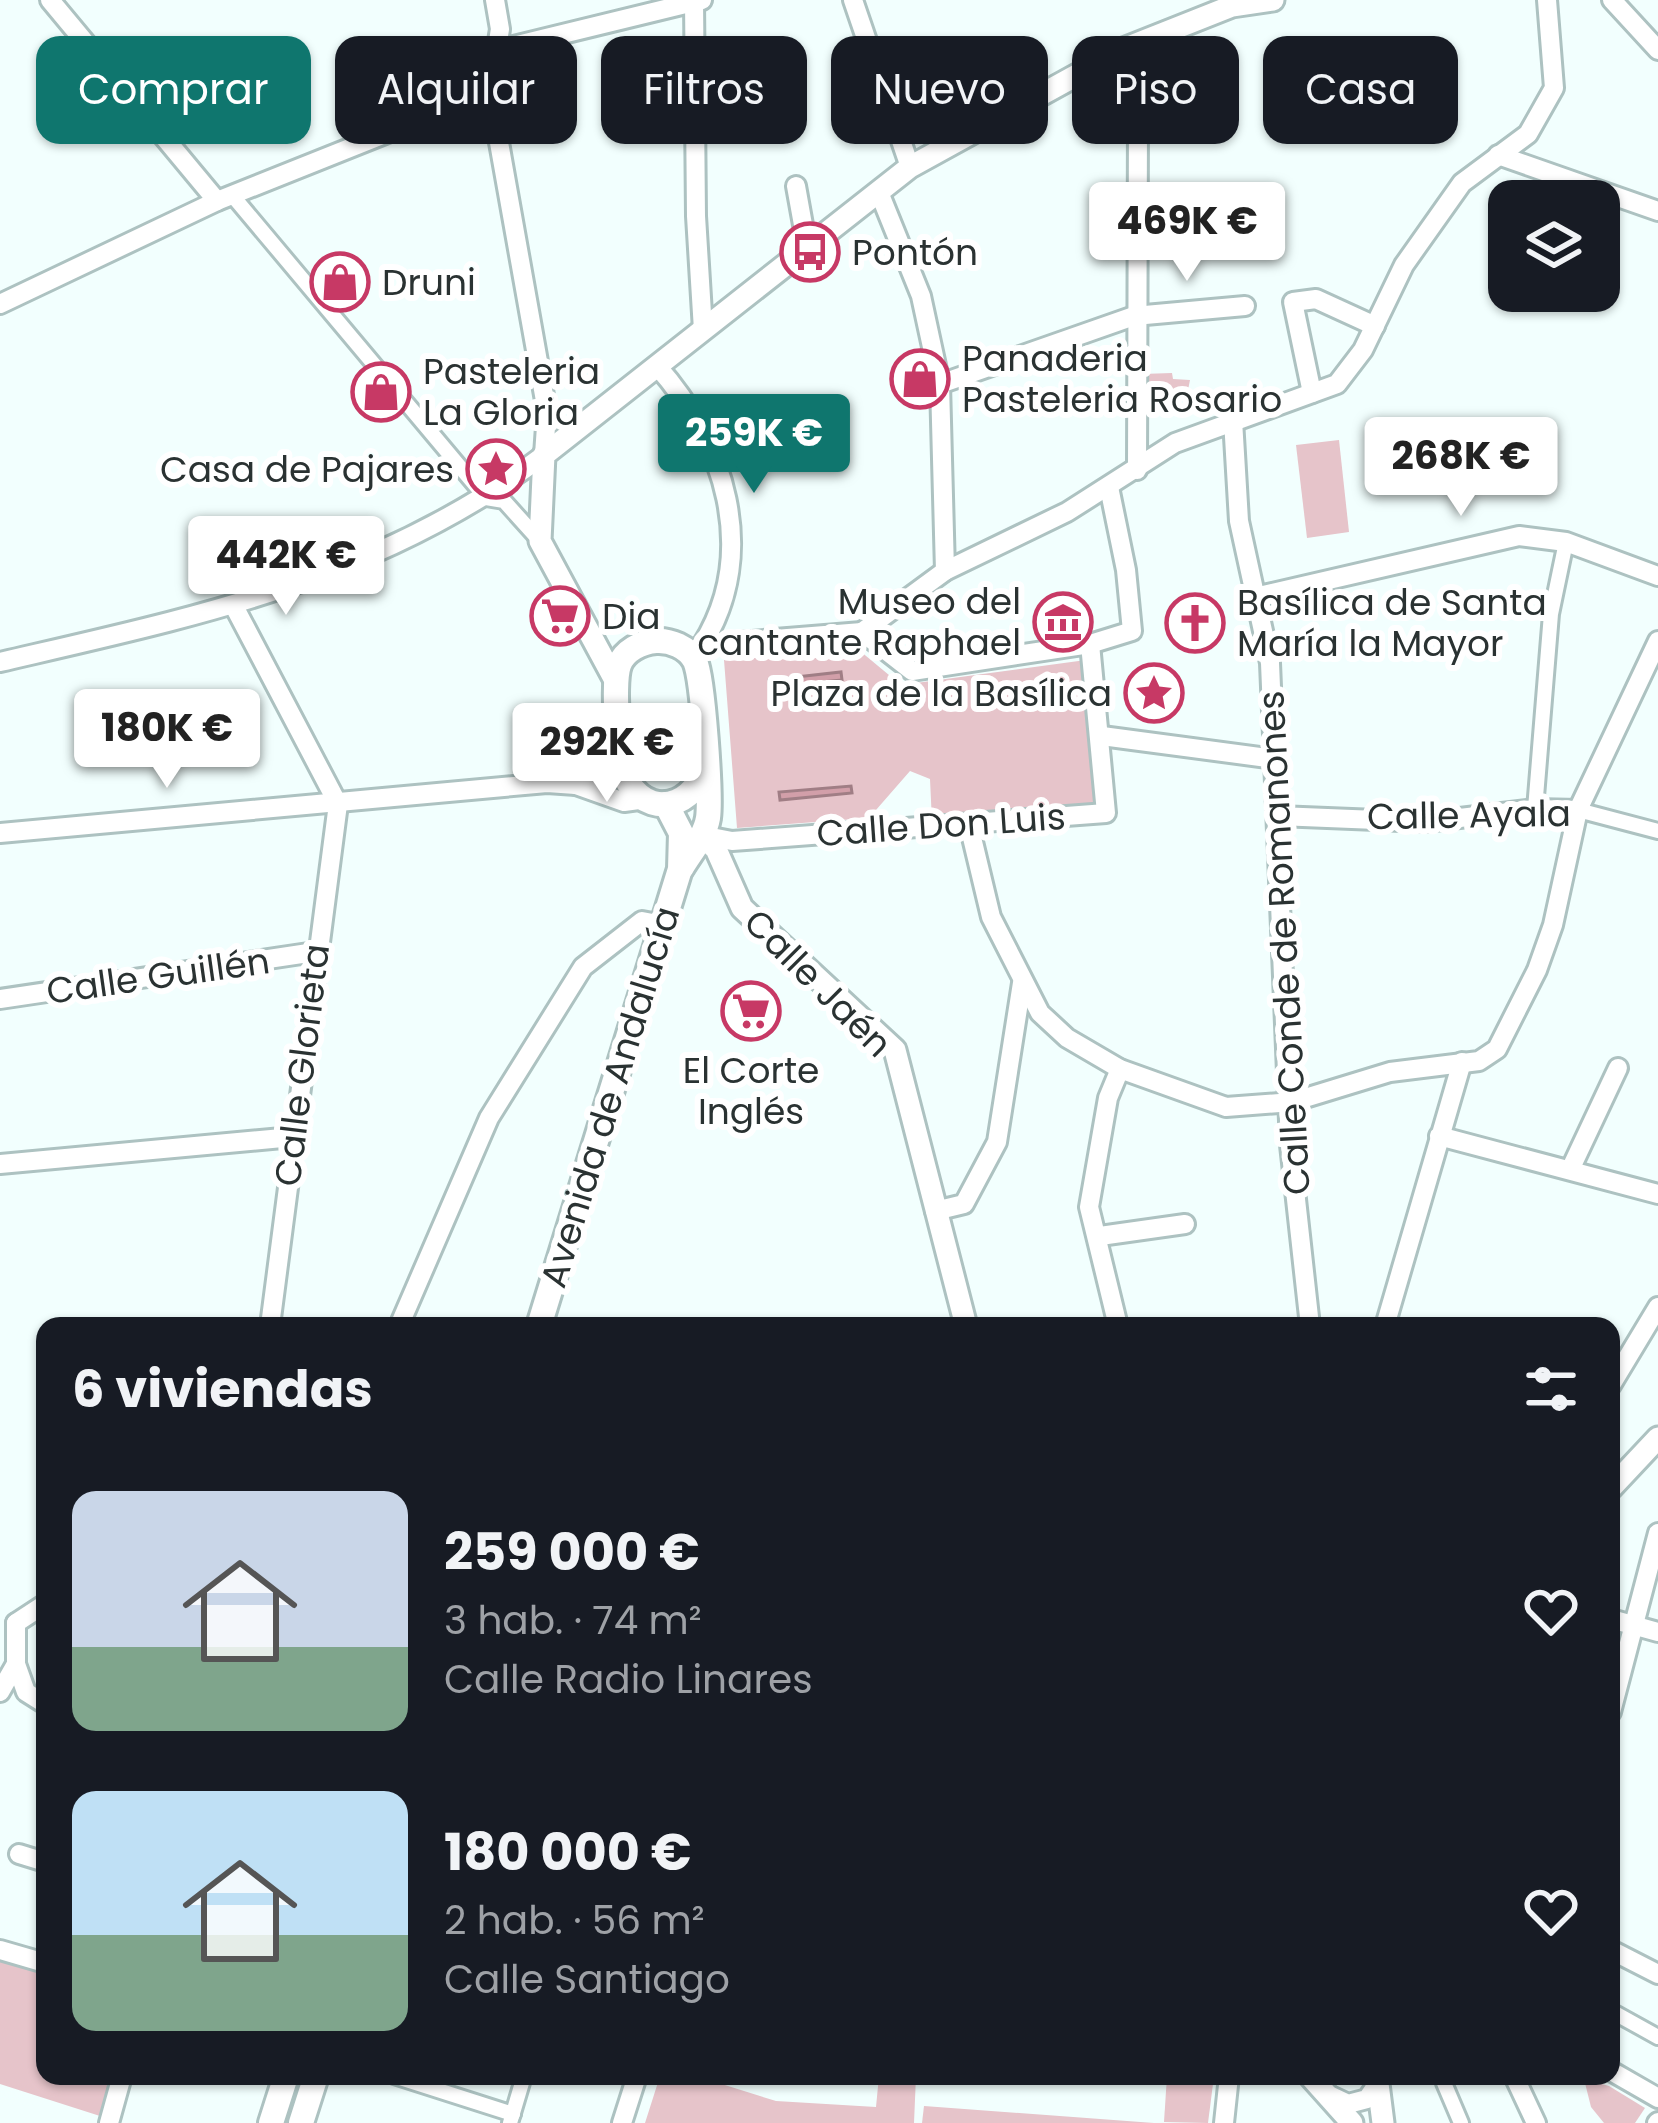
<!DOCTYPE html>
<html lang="es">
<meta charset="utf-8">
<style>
body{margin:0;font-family:Poppins,sans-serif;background:#20242c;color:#f1f3f6;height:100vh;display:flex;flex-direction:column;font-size:45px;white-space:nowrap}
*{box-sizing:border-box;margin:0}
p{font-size:39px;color:#9ea1a6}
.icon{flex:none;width:66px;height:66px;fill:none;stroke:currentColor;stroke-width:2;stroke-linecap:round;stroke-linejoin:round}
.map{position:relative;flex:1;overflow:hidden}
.details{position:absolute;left:36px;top:1317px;width:1584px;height:768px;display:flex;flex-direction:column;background:#171b24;border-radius:24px;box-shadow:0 3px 9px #0004}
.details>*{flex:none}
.banner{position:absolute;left:36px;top:36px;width:1587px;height:108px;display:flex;gap:24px}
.fabs{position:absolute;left:1488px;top:180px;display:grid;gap:24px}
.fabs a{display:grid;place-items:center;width:132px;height:132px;border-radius:24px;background:#171b24;box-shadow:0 3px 9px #0004;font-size:60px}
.price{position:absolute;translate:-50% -102px;padding:0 27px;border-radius:12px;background:#fff;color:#222;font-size:39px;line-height:78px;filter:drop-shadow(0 3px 6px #0008)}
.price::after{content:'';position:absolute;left:50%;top:72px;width:36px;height:27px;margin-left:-18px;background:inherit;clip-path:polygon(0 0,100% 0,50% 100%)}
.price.current{background:#0f766e;color:#fff}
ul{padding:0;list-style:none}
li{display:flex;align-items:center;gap:36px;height:300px;padding:0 36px}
li span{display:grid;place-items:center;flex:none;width:336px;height:240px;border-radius:24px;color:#555}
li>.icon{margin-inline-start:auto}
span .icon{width:144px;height:144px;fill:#fffc;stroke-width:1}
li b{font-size:51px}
h2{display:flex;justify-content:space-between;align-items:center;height:144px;padding:0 36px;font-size:51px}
.chip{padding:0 42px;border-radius:24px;background:#171b24;box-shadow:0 3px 9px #0004;font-size:42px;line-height:108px}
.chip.current{background:#0f766e;color:#fff}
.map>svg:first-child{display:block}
.green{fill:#e6c4ca}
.water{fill:#d29fa9;stroke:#a07e85;stroke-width:3}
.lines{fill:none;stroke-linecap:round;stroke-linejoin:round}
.pedestrian-casing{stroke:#adc2c1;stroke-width:20}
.minor-casing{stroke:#adc2c1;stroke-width:24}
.tertiary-casing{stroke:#adc2c1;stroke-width:27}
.secondary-casing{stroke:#adc2c1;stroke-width:30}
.pedestrian{stroke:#fff;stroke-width:14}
.minor{stroke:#fff;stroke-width:18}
.tertiary{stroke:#fff;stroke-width:21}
.secondary{stroke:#fff;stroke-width:24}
.labels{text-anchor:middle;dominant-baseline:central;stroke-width:12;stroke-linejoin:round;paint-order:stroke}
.poi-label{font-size:36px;fill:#2a3232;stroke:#fff;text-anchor:start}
.street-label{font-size:36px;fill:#2a3232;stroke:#fff}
</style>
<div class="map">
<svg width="1658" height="2123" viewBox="0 0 1658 2123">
<rect width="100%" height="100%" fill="#f2fffe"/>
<g class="green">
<path d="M760,47H776L780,90L769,86L740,110L706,112V60H747L760,54Z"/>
<path d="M1172,373L1173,379L1190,380L1188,390L1144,393L1142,374Z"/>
<path d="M1339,440L1349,532L1307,538L1296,445Z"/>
<path d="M854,646L901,685L1086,660L1099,807L932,822L930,779L910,771L869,818L737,828L724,660Z"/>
<path d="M0,1959L45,1973V2076H110L100,2116L0,2084Z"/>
<path d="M660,2076H696L776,2101L876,2107L879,2076H916L914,2123H645Z"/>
<path d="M1167,2076H1214L1208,2123L1164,2122Z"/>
<path d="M1584,2079L1609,2086L1645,2108L1635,2123H1604L1591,2107Z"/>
<path d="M924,2106L1154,2123H922Z"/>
</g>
<g class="water">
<path d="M841,672L842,680L770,687L769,680Z"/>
<path d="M851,786L852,793L780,800L779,792Z"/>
</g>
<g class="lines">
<g class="pedestrian-casing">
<g id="pedestrian">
<path d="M232,195L486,498L504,501L540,541"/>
<path d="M1535,809L1551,614L1566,542"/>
<path d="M1578,810L1658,831"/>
<path d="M1611,2011L1658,2037"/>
<path d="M394,2076L513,2114"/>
<path d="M1448,2076L1444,2083L1461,2123"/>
<path d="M510,2123L524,2076"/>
</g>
</g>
<g class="minor-casing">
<g id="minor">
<path d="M50,0L217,201"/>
<path d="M694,0L696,216L703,330"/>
<path d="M853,0L910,167"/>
<path d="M1612,0L1658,50"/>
<path d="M1126,48L1138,117L1137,470"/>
<path d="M497,50L702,0"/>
<path d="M1498,155L1658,211"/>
<path d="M796,186L807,247"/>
<path d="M879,192L921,296L940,384L945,571"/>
<path d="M0,304L217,201L490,92"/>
<path d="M657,366C724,441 760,552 702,645"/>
<path d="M940,384L1134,316L1245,306"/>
<path d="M1312,393L1293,302L1316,299L1375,326"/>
<path d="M1233,420L1239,521L1270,663L1290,1145L1310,1326"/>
<path d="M1259,596L1519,536L1566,542L1658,576"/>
<path d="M235,608L338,804"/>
<path d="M862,632L945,571L1067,512L1175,443L1337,384L1363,350L1404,265L1462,183L1528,134L1554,88L1547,0"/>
<path d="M862,632L912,671L1090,644L1132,631L1126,570L1109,487"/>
<path d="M695,650L702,645L862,632"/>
<path d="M0,662C198,616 377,580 544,455L547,412L490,92L500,29L495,0"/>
<path d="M1102,736L1275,759"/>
<path d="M576,785L624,802L646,799"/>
<path d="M1278,816L1426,822L1535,809L1578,810"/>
<path d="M969,825L991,917L1040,1013L1067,1038L1120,1069L1226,1107L1292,1102L1390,1072L1479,1061L1497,1049L1537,970L1553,925L1578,810L1658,641"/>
<path d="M0,833L547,783L576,785L610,773L618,752"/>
<path d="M701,835L732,841L1106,813L1090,644"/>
<path d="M0,999L315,952"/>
<path d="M1439,1136L1658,1194"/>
<path d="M0,1164L293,1137"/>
<path d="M1570,1170L1618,1068"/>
<path d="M935,1211L964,1204L997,1142L1022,983"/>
<path d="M1100,1236L1185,1224"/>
<path d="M270,1326L338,804"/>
<path d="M399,1326L489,1118L583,967L642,921L663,925"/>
<path d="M1118,1326L1089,1207L1108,1098L1120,1069"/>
<path d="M1385,1326L1462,1062"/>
<path d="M1611,1385L1658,1307"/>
<path d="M1611,1619L1658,1632"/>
<path d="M16,1623L45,1604"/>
<path d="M16,1664L26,1692L45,1704"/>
<path d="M0,1692L16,1664V1623"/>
<path d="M1611,1712L1658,1533"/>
<path d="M19,1854L45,1862"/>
<path d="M0,1950L45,1963"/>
<path d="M1611,1950L1658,1974"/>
<path d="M1611,2071L1658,2098"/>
<path d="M1514,2076L1536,2123"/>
<path d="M1331,2096L1348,2104L1367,2099L1378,2083"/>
<path d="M109,2123L122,2076"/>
<path d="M622,2123L637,2076"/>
<path d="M1224,2123L1229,2076"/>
<path d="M1657,2123L1658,2122"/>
</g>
</g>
<g class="tertiary-casing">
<g id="tertiary">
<path d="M617,684L540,541L544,455L910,167L1126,48L1232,6L1273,0"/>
<path d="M702,836L716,849L742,908L895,1050L966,1326"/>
<path d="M1611,1488L1658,1438"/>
<path d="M1310,2076L1352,2123"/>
<path d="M1377,2076L1383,2123"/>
</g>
</g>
<g class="secondary-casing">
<g id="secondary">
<path d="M682,867C691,852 705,836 708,818C711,796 703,679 695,661C688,647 670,640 656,641C641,642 624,651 619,665C612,684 618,768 629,784C656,824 704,799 705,758"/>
<path d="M539,1326L680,869L681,833L666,804"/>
<path d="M271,2123L286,2076"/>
<path d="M301,2123L316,2076"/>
</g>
</g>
<use href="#pedestrian" class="pedestrian"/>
<use href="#minor" class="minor"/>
<use href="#tertiary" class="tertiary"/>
<use href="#secondary" class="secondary"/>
</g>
<defs>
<g id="bus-ring" transform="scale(3)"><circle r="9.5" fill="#fff" stroke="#c73965" stroke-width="1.5"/><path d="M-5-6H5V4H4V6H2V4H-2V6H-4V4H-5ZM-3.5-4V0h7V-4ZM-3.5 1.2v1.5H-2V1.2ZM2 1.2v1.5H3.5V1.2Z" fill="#c73965"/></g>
<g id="shop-ring" transform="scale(3)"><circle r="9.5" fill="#fff" stroke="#c73965" stroke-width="1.5"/><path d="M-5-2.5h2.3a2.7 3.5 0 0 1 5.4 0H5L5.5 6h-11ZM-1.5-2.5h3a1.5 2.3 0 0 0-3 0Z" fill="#c73965"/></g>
<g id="sight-ring" transform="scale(3)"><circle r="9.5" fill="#fff" stroke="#c73965" stroke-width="1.5"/><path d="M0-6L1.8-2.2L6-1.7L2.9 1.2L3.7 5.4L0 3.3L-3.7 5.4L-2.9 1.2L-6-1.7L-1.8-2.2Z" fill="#c73965"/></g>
<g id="supermarket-ring" transform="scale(3)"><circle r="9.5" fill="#fff" stroke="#c73965" stroke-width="1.5"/><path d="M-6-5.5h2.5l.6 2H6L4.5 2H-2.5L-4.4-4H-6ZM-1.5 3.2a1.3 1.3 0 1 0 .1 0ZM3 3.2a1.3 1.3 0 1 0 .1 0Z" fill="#c73965"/></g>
<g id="museum-ring" transform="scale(3)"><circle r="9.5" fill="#fff" stroke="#c73965" stroke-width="1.5"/><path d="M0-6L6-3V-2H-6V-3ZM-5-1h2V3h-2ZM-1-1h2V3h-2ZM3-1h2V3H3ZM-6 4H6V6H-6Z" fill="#c73965"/></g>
<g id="church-ring" transform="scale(3)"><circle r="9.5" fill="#fff" stroke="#c73965" stroke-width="1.5"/><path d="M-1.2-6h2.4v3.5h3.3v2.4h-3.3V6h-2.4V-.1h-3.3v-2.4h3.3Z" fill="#c73965"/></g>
</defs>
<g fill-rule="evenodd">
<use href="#bus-ring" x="810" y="252"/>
<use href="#shop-ring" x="340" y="282"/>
<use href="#shop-ring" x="920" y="379"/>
<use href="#shop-ring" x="381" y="392"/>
<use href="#sight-ring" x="496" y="469"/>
<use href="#supermarket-ring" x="560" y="616"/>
<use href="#museum-ring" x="1063" y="622"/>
<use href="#church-ring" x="1195" y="623"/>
<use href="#sight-ring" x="1154" y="693"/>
<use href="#supermarket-ring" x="751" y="1011"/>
</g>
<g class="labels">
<g class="poi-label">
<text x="852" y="252">Pontón</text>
<text x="382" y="282">Druni</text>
<text x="962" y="358">Panaderia<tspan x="962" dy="41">Pasteleria Rosario</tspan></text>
<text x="423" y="371">Pasteleria<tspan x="423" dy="41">La Gloria</tspan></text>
<text x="454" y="469" text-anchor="end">Casa de Pajares</text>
<text x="1021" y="601" text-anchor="end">Museo del<tspan x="1021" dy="41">cantante Raphael</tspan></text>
<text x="1237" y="602">Basílica de Santa<tspan x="1237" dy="41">María la Mayor</tspan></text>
<text x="602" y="616">Dia</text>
<text x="1112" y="693" text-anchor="end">Plaza de la Basílica</text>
<text x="751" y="1070" text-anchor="middle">El Corte<tspan x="751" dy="41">Inglés</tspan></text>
</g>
<g class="street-label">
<text transform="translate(1469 815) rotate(-1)">Calle Ayala</text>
<text transform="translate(941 825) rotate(-4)">Calle Don Luis</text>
<text transform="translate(1284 943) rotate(-93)">Calle Conde de Romanones</text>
<text transform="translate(158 976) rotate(-8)">Calle Guillén</text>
<text transform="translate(818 983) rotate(45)">Calle Jaén</text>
<text transform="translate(302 1065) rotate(-83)">Calle Glorieta</text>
<text transform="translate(610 1097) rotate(-73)">Avenida de Andalucía</text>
</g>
</g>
</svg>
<div class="fabs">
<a><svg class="icon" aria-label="layers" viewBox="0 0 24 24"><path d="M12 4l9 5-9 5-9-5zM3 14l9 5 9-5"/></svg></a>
</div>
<b class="price" style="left:1187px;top:284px">469K €</b>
<b class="price current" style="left:754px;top:496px">259K €</b>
<b class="price" style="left:1461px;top:519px">268K €</b>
<b class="price" style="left:286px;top:618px">442K €</b>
<b class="price" style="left:167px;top:791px">180K €</b>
<b class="price" style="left:607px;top:805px">292K €</b>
<div class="banner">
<a class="chip current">Comprar</a>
<a class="chip">Alquilar</a>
<a class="chip">Filtros</a>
<a class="chip">Nuevo</a>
<a class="chip">Piso</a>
<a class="chip">Casa</a>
</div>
<section class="details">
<h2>6 viviendas<svg class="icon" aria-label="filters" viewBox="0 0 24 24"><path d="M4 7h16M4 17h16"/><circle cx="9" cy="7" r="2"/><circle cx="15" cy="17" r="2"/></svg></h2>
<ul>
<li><span style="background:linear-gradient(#c9d6e8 65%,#7fa58c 0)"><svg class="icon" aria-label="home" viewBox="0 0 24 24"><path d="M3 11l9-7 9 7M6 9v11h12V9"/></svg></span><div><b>259 000 €</b><p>3 hab. · 74 m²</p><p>Calle Radio Linares</p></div><svg class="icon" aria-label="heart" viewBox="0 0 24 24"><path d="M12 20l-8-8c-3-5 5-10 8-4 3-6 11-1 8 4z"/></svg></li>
<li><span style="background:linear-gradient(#bfe0f5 60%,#7fa58c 0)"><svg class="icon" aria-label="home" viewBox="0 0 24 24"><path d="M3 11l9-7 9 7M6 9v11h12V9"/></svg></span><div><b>180 000 €</b><p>2 hab. · 56 m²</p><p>Calle Santiago</p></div><svg class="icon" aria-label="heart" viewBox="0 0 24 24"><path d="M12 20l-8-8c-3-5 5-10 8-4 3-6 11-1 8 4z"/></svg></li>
</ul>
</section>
</div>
